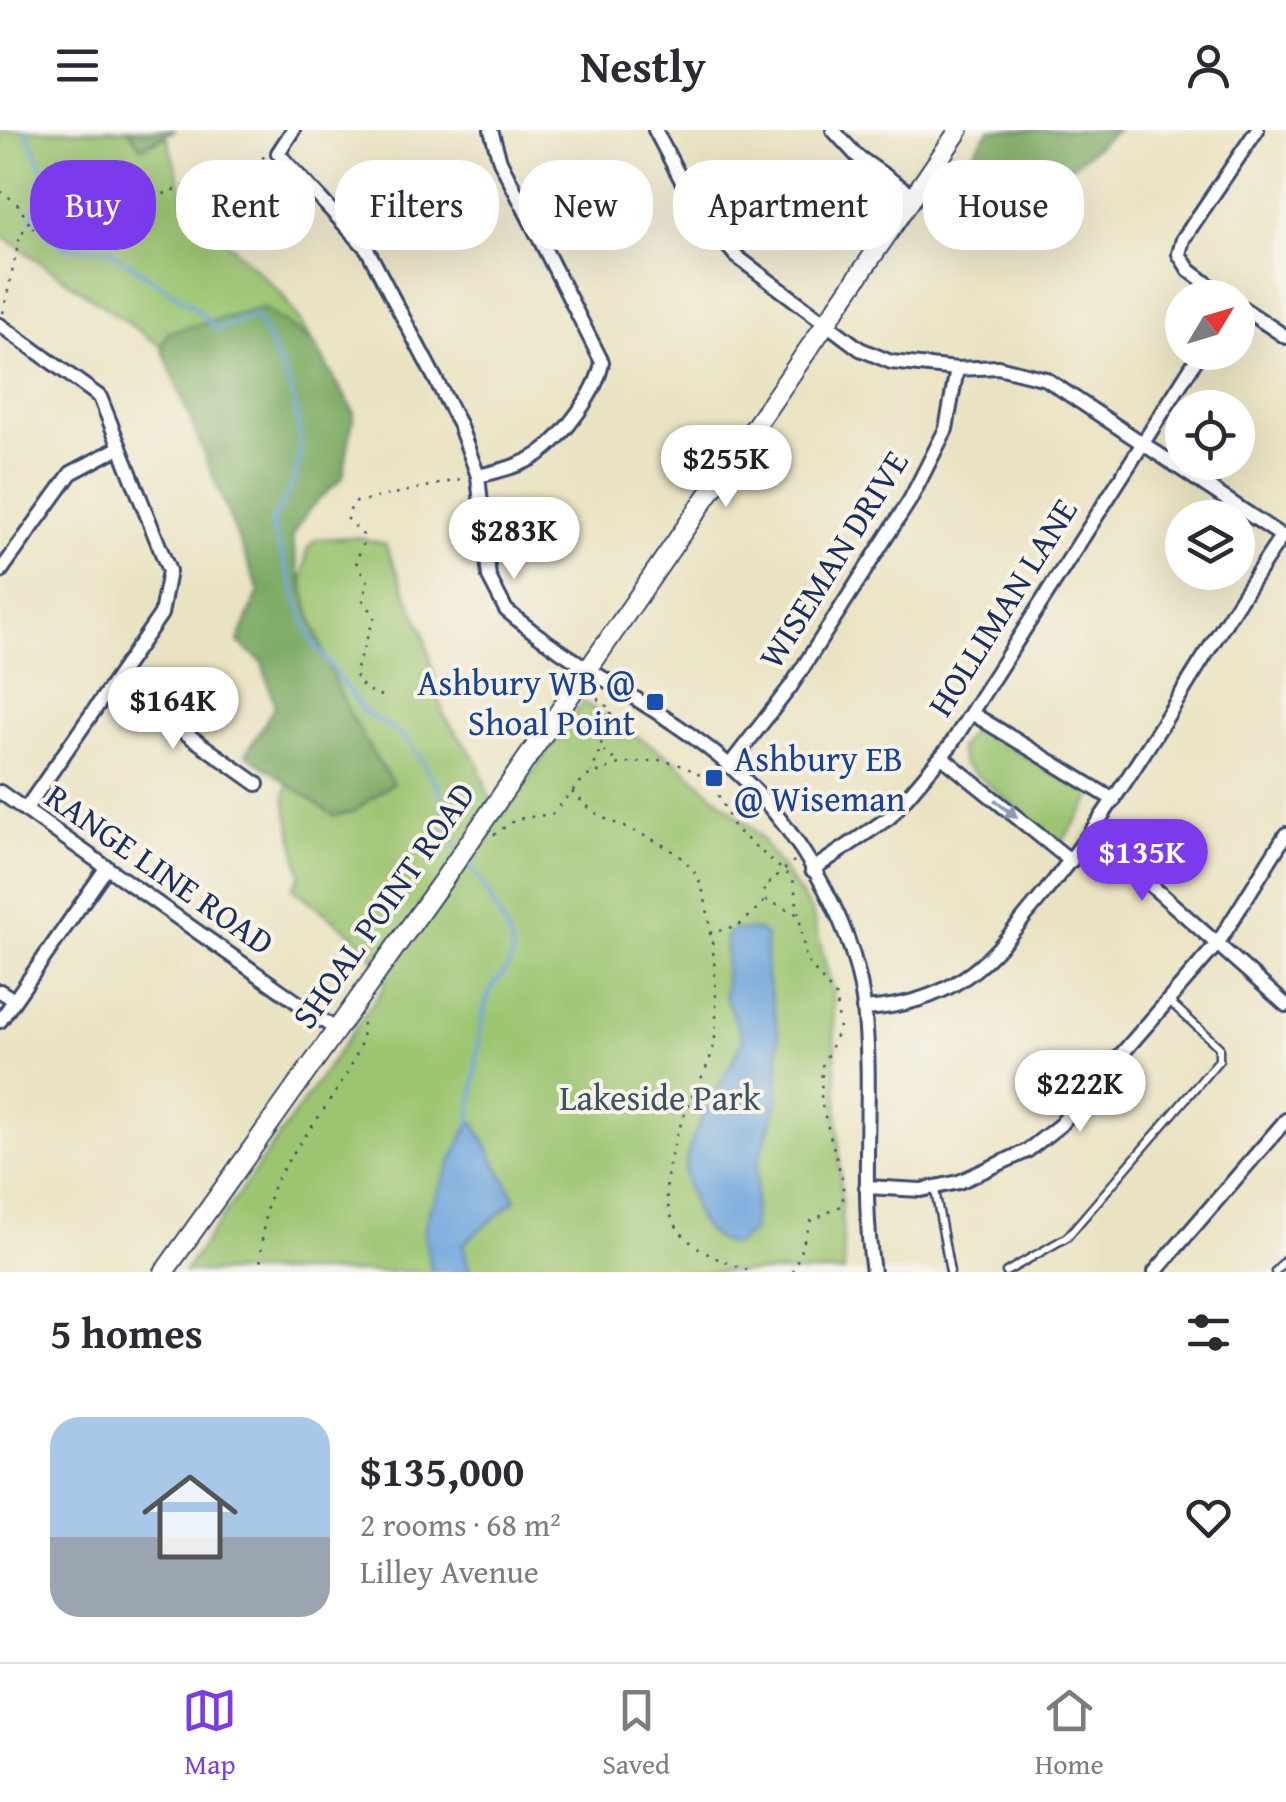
<!DOCTYPE html>
<meta charset="utf-8">
<style>
body{margin:0;font-family:"Gentium Book Plus",serif;background:#f2f2f3;color:#2b2b33;height:100vh;display:flex;flex-direction:column;font-size:38px;white-space:nowrap}
*{box-sizing:border-box;margin:0}
p{font-size:32px;color:#7c7c81}
.icon{flex:none;width:55px;height:55px;fill:none;stroke:currentColor;stroke-width:2;stroke-linecap:round;stroke-linejoin:round}
.map{position:relative;height:1142px;overflow:hidden}
.drawer{display:flex;flex-direction:column;background:#fff;flex:1}
.drawer>*{flex:none}
.hud{position:absolute;left:30px;top:30px;width:1228px;height:90px;display:flex;gap:20px}
.needle{width:65px;rotate:52deg}
.buttons{position:absolute;left:1165px;top:150px;display:grid;gap:20px}
.buttons a{display:grid;place-items:center;width:90px;height:90px;border-radius:50%;background:#fff;box-shadow:0 10px 40px #0002;font-size:50px}
.price{position:absolute;translate:-50% -85px;padding:0 22px;border-radius:35px;background:#fff;color:#222;font-size:32px;line-height:65px;filter:drop-shadow(0 2px 5px #0008)}
.price::after{content:'';position:absolute;left:50%;top:60px;width:30px;height:22px;margin-left:-15px;background:inherit;clip-path:polygon(0 0,100% 0,50% 100%)}
.price.selected{background:#7c3aed;color:#fff}
ul{padding:0;list-style:none}
li{display:flex;align-items:center;gap:30px;height:250px;padding:0 50px}
li span{display:grid;place-items:center;flex:none;width:280px;height:200px;border-radius:30px;color:#555}
li>.icon{margin-inline-start:auto}
span .icon{width:120px;height:120px;fill:#fffc;stroke-width:1}
li b{font-size:42px}
h2{display:flex;justify-content:space-between;align-items:center;height:120px;padding:0 50px;font-size:42px}
.chip{padding:0 35px;border-radius:40px;background:#fff;box-shadow:0 10px 40px #0002;font-size:35px;line-height:90px}
.chip.selected{background:#7c3aed;color:#fff}
header{display:flex;justify-content:space-between;align-items:center;height:130px;padding:0 50px;background:#fff;font-size:45px;font-weight:800}
.tab-bar{display:flex;justify-content:space-around;align-items:center;height:140px;border-top:2px solid #e1e1e2;background:#fff;font-size:28px;color:#7c7c81}
.tab-bar a{display:grid;justify-items:center;gap:5px}
.tab-bar .selected{color:#7c3aed}
.map>svg:first-child{display:block}
.green{fill:#9cc571;stroke:#5c7a68;stroke-width:2.5}
.forest{fill:#7daa63;stroke:#4c6c60;stroke-width:2.5}
.water{fill:#6ea5dc;stroke:#446a9d;stroke-width:2.5}
.lines{fill:none;stroke-linecap:round;stroke-linejoin:round}
.stream{stroke:#6ea5dc;stroke-width:4}
.lane-casing{stroke:#3a4a6d;stroke-width:11}
.street-casing{stroke:#3a4a6d;stroke-width:18}
.secondary-casing{stroke:#3a4a6d;stroke-width:22}
.path{stroke:#3a4a6d;stroke-width:2.5;stroke-dasharray:2.5 8;stroke-linecap:butt}
.lane{stroke:#fff;stroke-width:6}
.street{stroke:#fff;stroke-width:12}
.secondary{stroke:#fff;stroke-width:18}
.oneway{fill:#8d97ae}
.transit-dot{fill:#1a4fb4;stroke:#f7f3e8;stroke-width:4}
.labels{text-anchor:middle;dominant-baseline:central;stroke-width:8;stroke-linejoin:round;paint-order:stroke}
.street-label{font-size:35px;fill:#1b2f5e;stroke:#f7f3e8}
.transit-label{font-size:35px;fill:#164399;stroke:#f7f3e8;text-anchor:end}
.park-label{font-size:35px;fill:#3b5463;stroke:#f7f3e8}
</style>
<header><svg class="icon" aria-label="menu" viewBox="0 0 24 24"><path d="M4 6h16M4 12h16M4 18h16"/></svg>Nestly<svg class="icon" aria-label="person" viewBox="0 0 24 24"><circle cx="12" cy="8" r="4"/><path d="M4 21q1-7 8-7t8 7"/></svg></header>
<div class="map">
<svg width="1286" height="1142" viewBox="0 0 1286 1142">
<rect width="100%" height="100%" fill="#f7f3e8"/>
<filter id="ink" filterUnits="userSpaceOnUse"><feTurbulence type="fractalNoise" baseFrequency=".01" numOctaves="2"/><feDisplacementMap in="SourceGraphic" scale="20" xChannelSelector="R" yChannelSelector="G"/><feConvolveMatrix kernelMatrix="1 2 1 2 8 2 1 2 1" color-interpolation-filters="sRGB"/></filter>
<filter id="wash" filterUnits="userSpaceOnUse"><feTurbulence type="fractalNoise" baseFrequency=".0048" numOctaves="4" result="noise"/><feDisplacementMap in="SourceGraphic" scale="40" xChannelSelector="R" yChannelSelector="G"/><feGaussianBlur stdDeviation="2.25" result="paint"/><feColorMatrix in="noise" values="0 0 0 0 0 0 0 0 0 0 0 0 0 0 0 0 0 1.4 0 .05"/><feComposite in="paint" operator="in"/></filter>
<g filter="url(#wash)">
<rect width="100%" height="100%" fill="#eae3c3"/>
<g class="green">
<path d="M0,0H129L141,17L167,7L186,73L281,163L313,212L262,178L169,202L161,216L0,104Z"/>
<path d="M358,407L385,414L424,504L443,584L477,631L489,667L503,685L583,572L674,630L759,705L812,782L833,863L844,1142H469L449,1102L446,1052C425,1090 422,1099 432,1142H184L386,854L367,816L293,758L301,745L285,669L314,539L303,452L307,419L316,409Z"/>
<path d="M972,600H981L1092,667L1061,714L963,634L959,619Z"/>
</g>
<g class="forest">
<path d="M129,0H175L140,17Z"/>
<path d="M989,0H1117L990,102L945,63Z"/>
<path d="M263,178L313,212L354,282L343,347L309,379L292,407C308,495 340,581 393,653L353,682L334,686L246,624L275,576L262,532L238,512L259,461L161,216L169,202Z"/>
</g>
<g class="water">
<path d="M733,800H759L766,806V842L779,906L778,973L758,1031L753,1100L735,1115C716,1113 702,1100 696,1082C692,1070 683,1049 685,1037C693,991 726,951 743,909L725,867L726,806Z"/>
<path d="M474,992L516,1070L463,1114L470,1142H432L424,1106L427,1085L469,994Z"/>
</g>
<g class="lines">
<g class="stream">
<path d="M25,0L43,38L33,86L63,117L107,119L191,175L217,199L255,185C280,233 311,288 296,343C292,360 279,378 271,393L312,511L364,582L401,605L417,623L441,663L446,704L457,717"/>
<path d="M465,729C478,745 509,799 512,818C514,841 495,846 489,864C474,907 478,951 469,994"/>
</g>
</g>
</g>
<g filter="url(#ink)">
<g class="lines">
<g class="lane-casing">
<g id="lane">
<path d="M935,1060L950,1142"/>
<path d="M1006,1142L1067,1107L1219,930V917L1170,872"/>
<path d="M1275,1142L1286,1129"/>
</g>
</g>
<g class="street-casing">
<g id="street">
<path d="M293,0L278,23L367,119L459,294L478,346L489,447L506,480C575,539 661,576 730,636C793,692 851,785 863,870C875,960 859,1052 873,1142"/>
<path d="M655,0L696,78L736,126L860,219L891,232L957,239L998,237L1046,249L1286,409"/>
<path d="M833,0L857,26L914,66"/>
<path d="M1226,168L1189,140L1179,124L1183,109L1257,0"/>
<path d="M1238,175L1286,207"/>
<path d="M0,195L100,267L169,441L161,484L25,680"/>
<path d="M478,346C499,341 521,336 539,324C563,307 598,261 602,232L500,31L491,0"/>
<path d="M0,442L71,343L120,317"/>
<path d="M115,553L257,654"/>
<path d="M973,584L1114,670"/>
<path d="M942,627L1071,731"/>
<path d="M729,636L791,556L910,370L946,299L957,239"/>
<path d="M0,662L335,899"/>
<path d="M1093,704L1286,875"/>
<path d="M812,740L890,687L950,616L1201,222"/>
<path d="M0,861L14,870"/>
<path d="M863,879C900,877 933,869 964,848C993,829 1014,799 1037,772C1131,659 1199,527 1282,406"/>
<path d="M0,891L107,737"/>
<path d="M866,1057L921,1060L959,1052L1027,1021L1060,995L1218,813L1286,704"/>
<path d="M1155,1142L1286,990"/>
</g>
</g>
<g class="secondary-casing">
<path id="secondary" d="M164,1142L444,749L959,0"/>
</g>
<g class="path">
<path d="M0,61L17,73L30,95"/>
<path d="M3,183L21,102L101,75L158,66L267,26"/>
<path d="M589,562L612,580C602,601 602,621 591,642"/>
<path d="M381,566L365,559L354,544L375,486L363,470L368,452L355,430L363,418V405L347,388L353,373L467,348"/>
<path d="M604,621L617,632"/>
<path d="M572,662C583,672 594,684 608,690C638,704 678,715 697,746C713,774 721,888 713,919C708,938 696,957 688,975C653,1064 651,1113 755,1142"/>
<path d="M494,705L516,689L552,684L585,647L619,634L661,630L684,636L712,652L734,698L793,749L806,830L837,868L839,900L822,936L821,972L843,1052V1075L811,1091L793,1142"/>
<path d="M794,731L764,757L766,770L797,784"/>
<path d="M709,804L741,794L765,771"/>
<path d="M260,1142C261,1115 263,1084 273,1058C288,1018 373,932 362,889"/>
</g>
<use href="#lane" class="lane"/>
<use href="#street" class="street"/>
<use href="#secondary" class="secondary"/>
</g>
<defs><path id="oneway-solid" d="M-6-.8H1V-3.2L6.5 0L1 3.2V.8H-6Z" transform="scale(2.5)"/></defs>
<use class="oneway" href="#oneway-solid" transform="translate(1006 679) rotate(39)"/>
</g>
<g class="transit-dot">
<rect x="645" y="562" width="20" height="20" rx="5"/>
<rect x="704" y="638" width="20" height="20" rx="5"/>
</g>
<g class="labels">
<g class="street-label">
<text transform="translate(833 429) rotate(-58)">WISEMAN DRIVE</text>
<text transform="translate(1002 477) rotate(-58)">HOLLIMAN LANE</text>
<text transform="translate(160 739) rotate(35)">RANGE LINE ROAD</text>
<text transform="translate(383 775) rotate(-55)">SHOAL POINT ROAD</text>
</g>
<g class="transit-label">
<text x="635" y="552">Ashbury WB @<tspan x="635" dy="40">Shoal Point</tspan></text>
<text x="734" y="628" text-anchor="start">Ashbury EB<tspan x="734" dy="40">@ Wiseman</tspan></text>
</g>
<g class="park-label">
<text x="660" y="967">Lakeside Park</text>
</g>
</g>
</svg>
<div class="buttons">
<a><svg class="needle" viewBox="-14 -14 28 28"><path d="M0-13l5 13h-10z" fill="#e53935"/><path d="M0 13l5-13h-10z" fill="#7c7c81"/></svg></a>
<a><svg class="icon" aria-label="locate" viewBox="0 0 24 24"><circle cx="12" cy="12" r="6"/><path d="M12 2v4M12 18v4M2 12h4M18 12h4"/></svg></a>
<a><svg class="icon" aria-label="layers" viewBox="0 0 24 24"><path d="M12 4l9 5-9 5-9-5zM3 14l9 5 9-5"/></svg></a>
</div>
<b class="price" style="left:726px;top:380px">$255K</b>
<b class="price" style="left:514px;top:452px">$283K</b>
<b class="price" style="left:173px;top:622px">$164K</b>
<b class="price selected" style="left:1142px;top:774px">$135K</b>
<b class="price" style="left:1080px;top:1005px">$222K</b>
<div class="hud">
<a class="chip selected">Buy</a>
<a class="chip">Rent</a>
<a class="chip">Filters</a>
<a class="chip">New</a>
<a class="chip">Apartment</a>
<a class="chip">House</a>
</div>
</div>
<section class="drawer">
<h2>5 homes<svg class="icon" aria-label="filters" viewBox="0 0 24 24"><path d="M4 7h16M4 17h16"/><circle cx="9" cy="7" r="2"/><circle cx="15" cy="17" r="2"/></svg></h2>
<ul>
<li><span style="background:linear-gradient(#a9c7e8 60%,#9aa5b1 0)"><svg class="icon" aria-label="home" viewBox="0 0 24 24"><path d="M3 11l9-7 9 7M6 9v11h12V9"/></svg></span><div><b>$135,000</b><p>2 rooms · 68 m²</p><p>Lilley Avenue</p></div><svg class="icon" aria-label="heart" viewBox="0 0 24 24"><path d="M12 20l-8-8c-3-5 5-10 8-4 3-6 11-1 8 4z"/></svg></li>
</ul>
</section>
<nav class="tab-bar">
<a class="selected"><svg class="icon" aria-label="map" viewBox="0 0 24 24"><path d="M3 6l6-2 6 2 6-2v14l-6 2-6-2-6 2zM9 4v14M15 6v14"/></svg>Map</a>
<a><svg class="icon" aria-label="saved" viewBox="0 0 24 24"><path d="M7 4h10v16l-5-4-5 4z"/></svg>Saved</a>
<a><svg class="icon" aria-label="home" viewBox="0 0 24 24"><path d="M3 11l9-7 9 7M6 9v11h12V9"/></svg>Home</a>
</nav>
